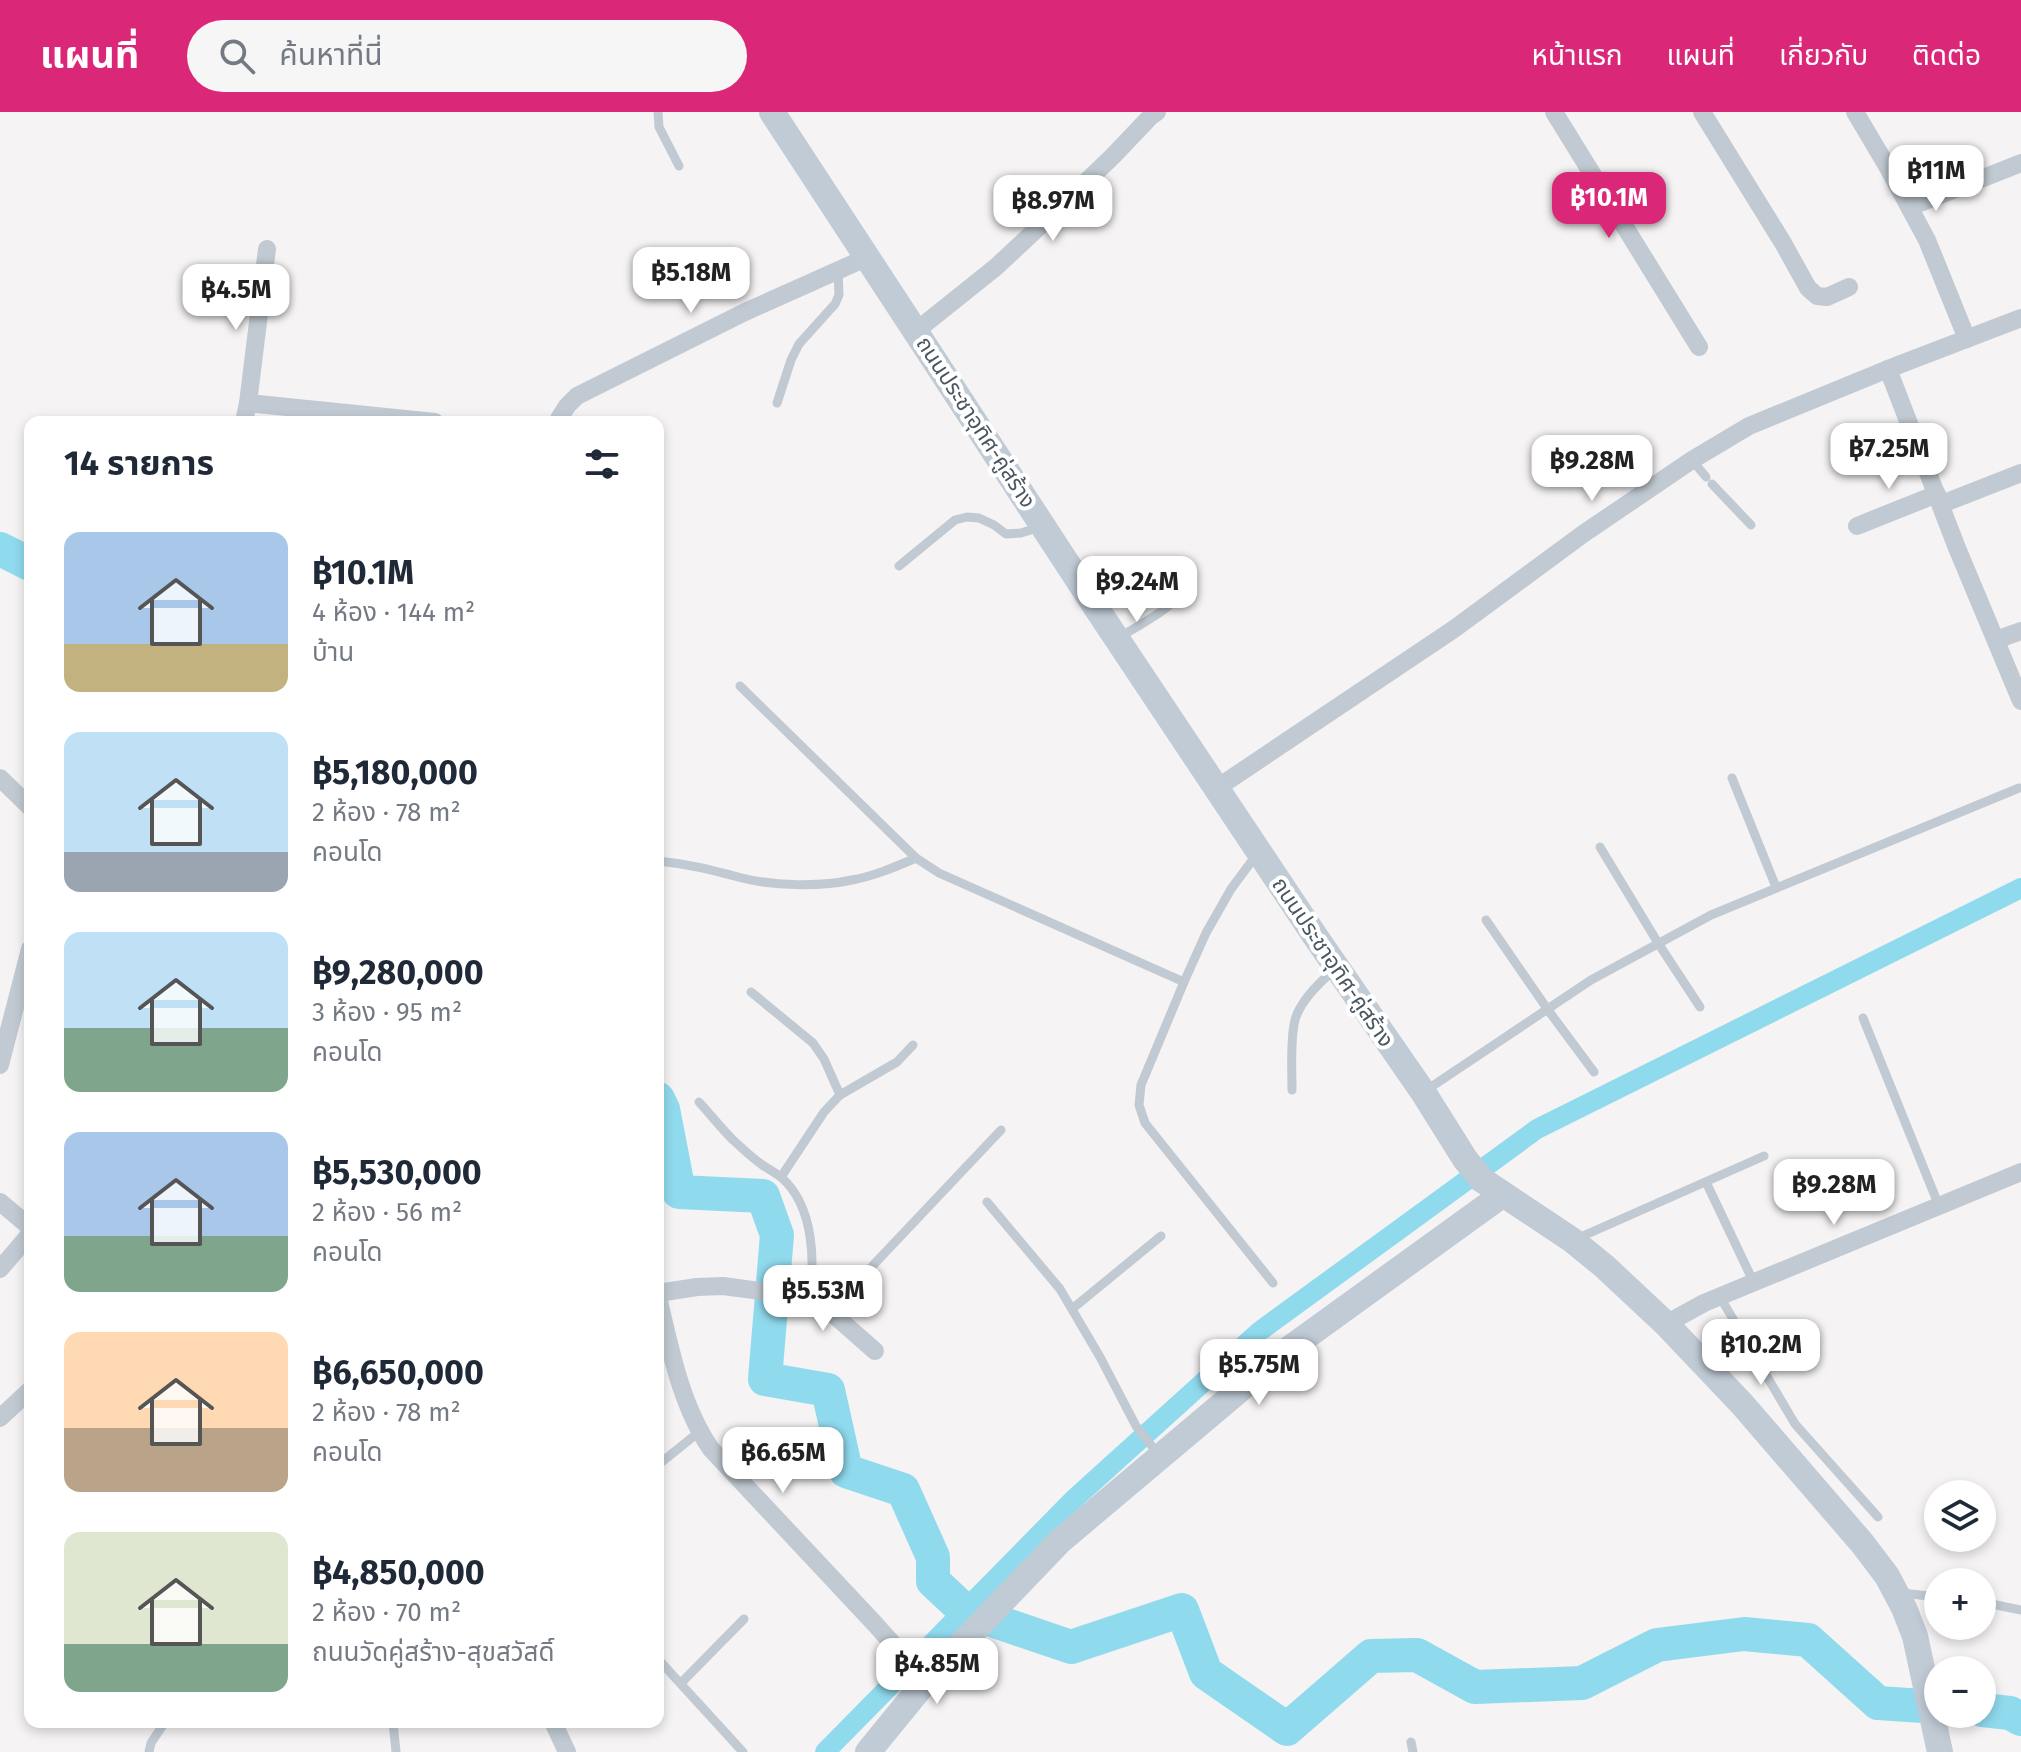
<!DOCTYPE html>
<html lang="th">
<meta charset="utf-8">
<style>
body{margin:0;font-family:"Fira Sans","Noto Sans Thai",sans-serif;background:#f6f6f7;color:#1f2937;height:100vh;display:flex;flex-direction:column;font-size:30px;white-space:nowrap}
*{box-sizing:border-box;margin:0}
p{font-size:26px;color:#747a83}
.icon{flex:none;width:44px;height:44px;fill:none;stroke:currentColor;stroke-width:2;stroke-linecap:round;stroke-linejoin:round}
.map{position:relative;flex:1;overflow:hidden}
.panel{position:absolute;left:24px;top:304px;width:640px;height:1312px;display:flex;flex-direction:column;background:#fff;border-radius:16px;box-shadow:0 4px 12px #0003}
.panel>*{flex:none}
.fabs{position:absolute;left:1924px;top:1368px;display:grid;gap:16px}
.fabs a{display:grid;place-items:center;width:72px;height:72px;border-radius:50%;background:#fff;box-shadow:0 4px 12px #0003;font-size:40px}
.price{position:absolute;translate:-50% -68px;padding:0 18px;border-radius:16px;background:#fff;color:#222;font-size:26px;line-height:52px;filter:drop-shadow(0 2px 4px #0008)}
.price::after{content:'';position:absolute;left:50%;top:48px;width:24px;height:18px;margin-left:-12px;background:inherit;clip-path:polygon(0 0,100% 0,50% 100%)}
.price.selected{background:#db2777;color:#fff}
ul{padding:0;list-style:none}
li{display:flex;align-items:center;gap:24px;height:200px;padding:0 40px}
li span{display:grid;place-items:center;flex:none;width:224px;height:160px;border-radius:16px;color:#555}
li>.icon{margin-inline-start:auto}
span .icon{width:96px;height:96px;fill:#fffc;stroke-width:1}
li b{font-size:34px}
h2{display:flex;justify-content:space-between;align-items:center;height:96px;padding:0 40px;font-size:34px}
header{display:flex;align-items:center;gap:48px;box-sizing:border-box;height:112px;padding:0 40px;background:#db2777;color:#fff}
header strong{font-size:38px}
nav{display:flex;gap:44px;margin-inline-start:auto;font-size:28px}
.search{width:560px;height:72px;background:#f6f6f7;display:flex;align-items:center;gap:20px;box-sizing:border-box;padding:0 28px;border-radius:44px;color:#747a83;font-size:30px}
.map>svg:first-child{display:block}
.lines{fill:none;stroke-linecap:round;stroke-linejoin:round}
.canal{stroke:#90daee;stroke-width:20}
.river{stroke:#90daee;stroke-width:34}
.lane{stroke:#c1cad2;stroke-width:9}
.street{stroke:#c1cad2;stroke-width:18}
.secondary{stroke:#c1cbd6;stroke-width:26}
.labels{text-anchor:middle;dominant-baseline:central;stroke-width:8;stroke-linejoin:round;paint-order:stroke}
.street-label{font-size:22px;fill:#4a5661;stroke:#fff}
</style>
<header>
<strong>แผนที่</strong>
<div class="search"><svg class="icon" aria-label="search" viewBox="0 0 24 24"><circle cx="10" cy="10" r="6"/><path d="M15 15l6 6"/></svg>ค้นหาที่นี่</div>
<nav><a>หน้าแรก</a><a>แผนที่</a><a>เกี่ยวกับ</a><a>ติดต่อ</a></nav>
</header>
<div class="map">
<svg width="2021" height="1640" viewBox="0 0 2021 1640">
<rect width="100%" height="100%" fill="#f5f3f3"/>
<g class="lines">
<path class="canal" d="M825,1640L1073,1388L1260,1219L1537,1017L2021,776"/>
<g class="river">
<path d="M0,437L30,452"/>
<path d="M658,987L663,997L679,1080L763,1084L777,1123L765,1267L828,1278L846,1359L903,1378L933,1445V1469L965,1499L1071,1535L1182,1498L1206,1561L1287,1617L1371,1544L1417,1543L1475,1575L1582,1571L1657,1533L1744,1522L1808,1528L1878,1591L1938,1595"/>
<path d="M1982,1598L2010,1601L2021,1607"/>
</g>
<g class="lane">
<path d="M658,0L659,15L679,54"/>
<path d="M777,291L791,248L799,232L835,192L839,183L838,159"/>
<path d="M1692,348L1706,365"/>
<path d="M1712,372L1751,413"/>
<path d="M899,454L955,408L967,405L979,406L994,413L1006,422L1021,421L1040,415"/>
<path d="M1120,525C1144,510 1174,496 1189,471"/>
<path d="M740,574L916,746L939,761L1184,870"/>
<path d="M1732,666L1776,775"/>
<path d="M1600,735L1658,831L1700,895"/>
<path d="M1257,742L1231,777L1206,821L1184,870L1141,973L1139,993L1145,1011L1273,1171"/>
<path d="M658,749C689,752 712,758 742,766C774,774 820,775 852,768C874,764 895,755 916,746"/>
<path d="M1486,808L1548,898L1594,960"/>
<path d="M751,880L813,931L824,947L840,983L824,1000L781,1065"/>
<path d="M1863,906L1939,1094"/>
<path d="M1292,978C1292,958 1290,927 1295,908C1300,889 1320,870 1334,858"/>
<path d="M1425,979L1591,868L1711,803L2019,676"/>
<path d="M840,983L897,950L913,933"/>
<path d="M699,990C711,1003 721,1016 733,1028C742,1036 751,1045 761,1052C768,1057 776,1061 782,1066C814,1095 816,1151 808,1190"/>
<path d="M1706,1070L1754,1171"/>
<path d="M987,1090L1060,1177L1100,1245L1136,1314L1158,1342"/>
<path d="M1576,1127L1764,1044"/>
<path d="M1720,1185L1795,1312L1878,1405"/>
<path d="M1072,1197L1161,1124"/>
<path d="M833,1202L861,1166L1001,1018"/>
<path d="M658,1353L699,1320"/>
<path d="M1902,1481L1938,1485"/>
<path d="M1982,1490L2021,1498"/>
<path d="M658,1547L743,1640"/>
<path d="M681,1571L744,1507"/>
<path d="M393,1610L396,1640"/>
<path d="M1411,1630L1413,1640"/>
<path d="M149,1640L151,1631L165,1610"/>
</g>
<g class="street">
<path d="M1554,0L1699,235"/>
<path d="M1702,0L1783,131L1808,176L1817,184L1827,185L1849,175"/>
<path d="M1855,0L1887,54L1927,128L1967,227"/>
<path d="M1910,95L2021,51"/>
<path d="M916,219L996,155L1041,113L1113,44L1150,5L1157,0"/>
<path d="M1888,257L1957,436L2021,589"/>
<path d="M248,291L435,310"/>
<path d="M244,310L248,291L267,137"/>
<path d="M557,310L567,294L577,284L745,200L868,145"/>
<path d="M1942,392L2021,361"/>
<path d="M1857,414L1937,382"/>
<path d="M1996,528L2021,519"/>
<path d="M0,666L30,695"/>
<path d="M1217,676L1454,517L1583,422L1692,348L1749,314L1888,257L2021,206"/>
<path d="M0,953L30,837"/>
<path d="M0,1090L30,1115"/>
<path d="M0,1157L30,1122"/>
<path d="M658,1181L697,1175L723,1174L783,1182L822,1196L833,1202L875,1239"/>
<path d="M658,1185C670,1236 681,1294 711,1337L875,1512L926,1569"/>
<path d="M1666,1212L1704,1191L2021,1060"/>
<path d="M0,1306L30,1278"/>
<path d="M553,1610L567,1640"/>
</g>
<g class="secondary">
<path d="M772,0L1099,500L1315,824L1423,980L1465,1047L1482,1068L1572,1128L1604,1154L1666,1212L1742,1292L1862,1431L1887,1464L1904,1496L1915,1524L1940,1640"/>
<path d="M868,1640L926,1569L1060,1429L1282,1242L1502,1083"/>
</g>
</g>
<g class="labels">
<g class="street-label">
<text transform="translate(976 310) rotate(57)">ถนนประชาอุทิศ-คู่สร้าง</text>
<text transform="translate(1333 850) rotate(56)">ถนนประชาอุทิศ-คู่สร้าง</text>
</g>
</g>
</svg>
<div class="fabs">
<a><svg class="icon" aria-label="layers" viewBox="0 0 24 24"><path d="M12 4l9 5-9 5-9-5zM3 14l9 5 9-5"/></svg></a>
<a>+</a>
<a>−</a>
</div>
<b class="price" style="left:1936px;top:101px">฿11M</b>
<b class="price selected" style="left:1609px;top:128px">฿10.1M</b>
<b class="price" style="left:1053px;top:131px">฿8.97M</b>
<b class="price" style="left:691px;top:203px">฿5.18M</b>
<b class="price" style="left:236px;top:220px">฿4.5M</b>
<b class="price" style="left:1889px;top:379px">฿7.25M</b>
<b class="price" style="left:1592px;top:391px">฿9.28M</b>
<b class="price" style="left:1137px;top:512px">฿9.24M</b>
<b class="price" style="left:1834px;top:1115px">฿9.28M</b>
<b class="price" style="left:823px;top:1221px">฿5.53M</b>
<b class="price" style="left:1761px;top:1275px">฿10.2M</b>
<b class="price" style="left:1259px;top:1295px">฿5.75M</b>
<b class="price" style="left:783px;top:1383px">฿6.65M</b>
<b class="price" style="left:937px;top:1594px">฿4.85M</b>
<section class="panel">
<h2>14 รายการ<svg class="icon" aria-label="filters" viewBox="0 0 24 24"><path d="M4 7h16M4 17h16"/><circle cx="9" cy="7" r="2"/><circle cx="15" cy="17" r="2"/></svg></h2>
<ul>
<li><span style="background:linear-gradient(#a9c7e8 70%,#c2b280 0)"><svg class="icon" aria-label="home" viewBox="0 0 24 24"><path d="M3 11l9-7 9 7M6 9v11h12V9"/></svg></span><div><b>฿10.1M</b><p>4 ห้อง · 144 m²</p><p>บ้าน</p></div></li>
<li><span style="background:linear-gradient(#bfe0f5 75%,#9aa5b1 0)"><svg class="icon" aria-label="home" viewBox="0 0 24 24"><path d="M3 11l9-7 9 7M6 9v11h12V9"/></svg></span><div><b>฿5,180,000</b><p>2 ห้อง · 78 m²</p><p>คอนโด</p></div></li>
<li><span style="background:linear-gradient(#bfe0f5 60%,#7fa58c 0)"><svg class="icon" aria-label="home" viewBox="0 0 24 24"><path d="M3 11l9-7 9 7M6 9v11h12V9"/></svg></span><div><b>฿9,280,000</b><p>3 ห้อง · 95 m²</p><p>คอนโด</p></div></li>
<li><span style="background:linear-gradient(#a9c7e8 65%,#7fa58c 0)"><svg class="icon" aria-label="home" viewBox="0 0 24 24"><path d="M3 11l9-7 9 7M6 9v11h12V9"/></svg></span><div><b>฿5,530,000</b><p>2 ห้อง · 56 m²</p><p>คอนโด</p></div></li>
<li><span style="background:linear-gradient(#ffd9b3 60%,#b9a48a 0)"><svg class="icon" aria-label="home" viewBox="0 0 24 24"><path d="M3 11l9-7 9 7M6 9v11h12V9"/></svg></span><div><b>฿6,650,000</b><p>2 ห้อง · 78 m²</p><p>คอนโด</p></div></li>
<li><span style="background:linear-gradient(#dfe7d0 70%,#7fa58c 0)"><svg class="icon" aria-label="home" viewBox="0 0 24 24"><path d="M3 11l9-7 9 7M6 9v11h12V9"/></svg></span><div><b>฿4,850,000</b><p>2 ห้อง · 70 m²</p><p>ถนนวัดคู่สร้าง-สุขสวัสดิ์</p></div></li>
</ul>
</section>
</div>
